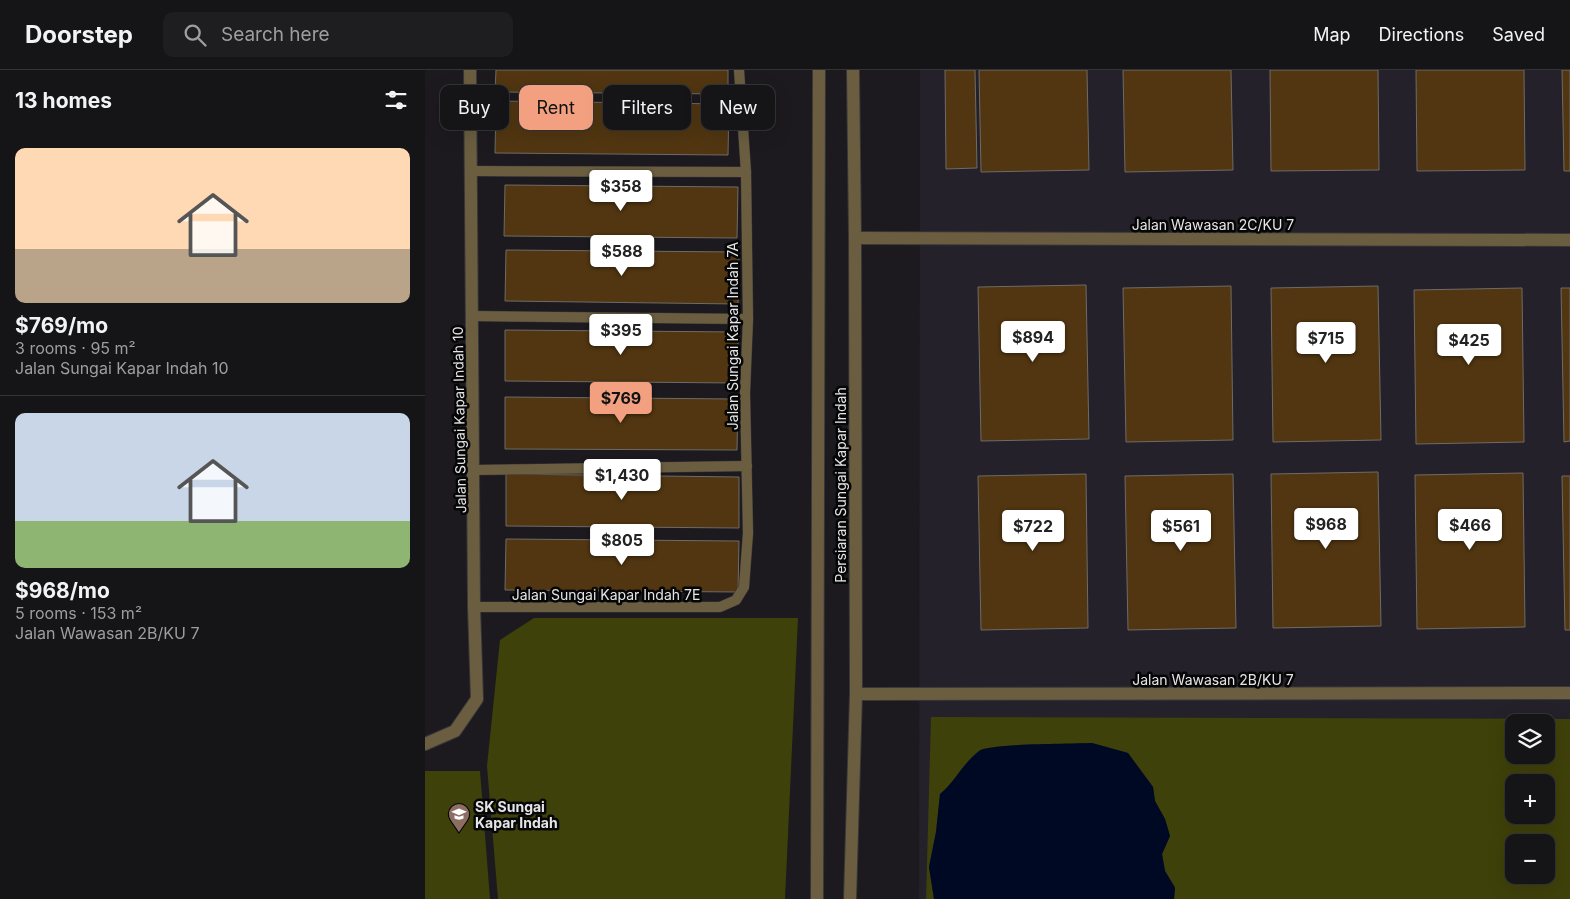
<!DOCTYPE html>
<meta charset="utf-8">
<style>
body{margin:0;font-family:Inter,sans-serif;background:#1e1d1f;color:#f1f3f6;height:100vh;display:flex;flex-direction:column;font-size:19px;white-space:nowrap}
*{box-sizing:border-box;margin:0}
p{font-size:16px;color:#9d9ea1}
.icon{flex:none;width:28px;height:28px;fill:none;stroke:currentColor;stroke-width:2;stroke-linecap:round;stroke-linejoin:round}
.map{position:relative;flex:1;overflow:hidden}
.drawer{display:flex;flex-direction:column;background:#151416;width:425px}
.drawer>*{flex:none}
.guide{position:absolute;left:15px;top:15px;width:475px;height:45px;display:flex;gap:10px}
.tools{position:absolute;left:1080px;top:644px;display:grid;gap:10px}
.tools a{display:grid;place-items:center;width:50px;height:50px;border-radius:10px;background:#151416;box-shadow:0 5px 20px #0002,0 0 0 1px #343335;font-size:25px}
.price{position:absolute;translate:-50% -42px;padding:0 11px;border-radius:5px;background:#fff;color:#222;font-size:16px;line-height:32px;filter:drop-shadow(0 1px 2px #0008)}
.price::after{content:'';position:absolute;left:50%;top:30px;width:15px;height:11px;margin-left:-8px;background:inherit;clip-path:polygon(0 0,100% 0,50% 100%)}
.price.active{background:#f2a080;color:#111}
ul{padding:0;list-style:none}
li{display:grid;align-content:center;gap:10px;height:265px;padding:0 15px}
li+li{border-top:1px solid #343335}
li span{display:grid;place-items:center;height:155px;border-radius:10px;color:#555}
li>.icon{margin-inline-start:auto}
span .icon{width:90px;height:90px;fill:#fffc;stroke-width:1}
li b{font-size:21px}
h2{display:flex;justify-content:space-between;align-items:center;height:60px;padding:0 15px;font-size:21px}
.tag{padding:0 18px;border-radius:10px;background:#151416;box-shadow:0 5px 20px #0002,0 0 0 1px #343335;font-size:18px;line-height:45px}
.tag.active{background:#f2a080;color:#111}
header{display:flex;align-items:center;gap:30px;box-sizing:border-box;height:70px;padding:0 25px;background:#151416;border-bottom:1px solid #343335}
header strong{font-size:24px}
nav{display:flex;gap:28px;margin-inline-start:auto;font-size:18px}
.search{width:350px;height:45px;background:#1e1d1f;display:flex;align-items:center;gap:12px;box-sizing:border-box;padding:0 18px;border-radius:10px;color:#9d9ea1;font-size:19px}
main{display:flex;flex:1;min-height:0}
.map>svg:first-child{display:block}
.built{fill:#24212a;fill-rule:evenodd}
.green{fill:#3f410a;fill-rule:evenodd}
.water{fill:#000923}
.building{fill:#513611;stroke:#6f6b66}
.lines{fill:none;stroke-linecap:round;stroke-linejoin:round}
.service-casing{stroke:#38363a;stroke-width:11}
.minor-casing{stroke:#38363a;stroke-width:14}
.service{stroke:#6b5e40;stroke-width:10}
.minor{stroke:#6b5e40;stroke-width:12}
.labels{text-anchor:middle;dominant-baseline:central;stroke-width:5;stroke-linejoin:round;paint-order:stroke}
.street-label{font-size:14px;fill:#e5e4e7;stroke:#060607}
.poi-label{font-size:14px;font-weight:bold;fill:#e5e4e7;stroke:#060607;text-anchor:start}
</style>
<header>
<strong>Doorstep</strong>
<div class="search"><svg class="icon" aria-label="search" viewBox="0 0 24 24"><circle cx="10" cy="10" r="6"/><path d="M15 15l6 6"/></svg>Search here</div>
<nav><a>Map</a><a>Directions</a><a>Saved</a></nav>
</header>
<main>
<section class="drawer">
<h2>13 homes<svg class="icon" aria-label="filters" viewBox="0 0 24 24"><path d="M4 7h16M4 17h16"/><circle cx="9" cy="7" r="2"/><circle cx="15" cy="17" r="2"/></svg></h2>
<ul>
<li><span style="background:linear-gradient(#ffd9b3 65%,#b9a48a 0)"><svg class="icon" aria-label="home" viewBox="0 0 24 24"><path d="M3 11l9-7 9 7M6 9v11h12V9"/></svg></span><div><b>$769/mo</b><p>3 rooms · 95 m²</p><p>Jalan Sungai Kapar Indah 10</p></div></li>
<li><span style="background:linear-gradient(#c9d6e8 70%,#8fb573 0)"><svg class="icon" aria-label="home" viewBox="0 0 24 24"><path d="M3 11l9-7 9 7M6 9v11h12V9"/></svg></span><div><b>$968/mo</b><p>5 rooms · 153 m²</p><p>Jalan Wawasan 2B/KU 7</p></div></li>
</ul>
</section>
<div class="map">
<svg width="1145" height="829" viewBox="0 0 1145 829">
<rect width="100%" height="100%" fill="#1c1a1e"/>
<path class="built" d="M495,0H1145V829H494ZM1089,652H1121V685H1089ZM1089,712H1121V745H1089ZM1089,772H1121V805H1089Z"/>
<g class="green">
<path d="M109,548H373L360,829H73L62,696L75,570Z"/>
<path d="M506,647L1145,649V829H749L750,817L740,801L737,784L745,766L740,749L730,731L728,717L703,683L667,673L582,676L556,680L535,701L524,717L515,724L511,762L504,797L509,829H501ZM1089,652H1121V685H1089ZM1089,712H1121V745H1089ZM1089,772H1121V805H1089Z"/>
<path d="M0,701H55L65,829H0Z"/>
</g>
<path class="water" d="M667,673L703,683L728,717L730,731L740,749L745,766L737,784L740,801L750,818L749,829H509L504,797L511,762L515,724C530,712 538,693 554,681C565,673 648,674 667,673Z"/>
<g class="building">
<path d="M71,0H303V24L70,22Z"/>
<path d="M520,0H550L552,98L521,99Z"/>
<path d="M554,0H662L664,100L556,102Z"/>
<path d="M698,0H806L808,100L700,102Z"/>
<path d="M845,0H953L954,100L846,101Z"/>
<path d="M991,0H1099L1100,100L992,101Z"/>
<path d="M1137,0H1145V101H1139Z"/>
<path d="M71,31L304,34L303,85L70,83Z"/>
<path d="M80,115L313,117L312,168L79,166Z"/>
<path d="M81,180L314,182L313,234L80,231Z"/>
<path d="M661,215L664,369L556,371L553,217Z"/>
<path d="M806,216L808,370L701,372L698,218Z"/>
<path d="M953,216L956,370L848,372L846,218Z"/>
<path d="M1097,218L1099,372L991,374L989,220Z"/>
<path d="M1136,218H1145V371L1139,372Z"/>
<path d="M80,260L313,262V313L80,311Z"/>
<path d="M80,327L313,329L312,380L80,379Z"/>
<path d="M953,402L956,556L848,558L846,404Z"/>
<path d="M1098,403L1100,557L992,559L990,405Z"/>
<path d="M81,404L314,407V458L81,456Z"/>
<path d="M661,404L663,558L556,560L553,406Z"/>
<path d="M808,404L811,558L703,560L700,406Z"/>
<path d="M1137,406H1145V560H1140Z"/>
<path d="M81,469L314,471L313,522L80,520Z"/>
</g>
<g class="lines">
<g class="service-casing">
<g id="service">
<path d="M46,101L321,102"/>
<path d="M47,246L323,249"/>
<path d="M49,400L322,396"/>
<path d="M49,537H295L311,530L319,517L323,463L320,323L323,249L321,102L314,0"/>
</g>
</g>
<g class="minor-casing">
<g id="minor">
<path d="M430,168L1145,170"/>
<path d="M431,624L1145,623"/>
<path d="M0,674L30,661L52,629L49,537L45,0"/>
<path d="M392,829L394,0"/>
<path d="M425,829L431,624L430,168L428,0"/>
</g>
</g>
<use href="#service" class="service"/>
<use href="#minor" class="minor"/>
</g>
<defs>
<g id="school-pin" transform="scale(1.125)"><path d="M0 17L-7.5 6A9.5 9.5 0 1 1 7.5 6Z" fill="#8d6e63" stroke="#060607"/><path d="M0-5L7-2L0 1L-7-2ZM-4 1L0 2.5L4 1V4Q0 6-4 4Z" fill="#fff"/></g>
</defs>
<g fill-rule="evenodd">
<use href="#school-pin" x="34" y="744"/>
</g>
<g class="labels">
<g class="street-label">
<text x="788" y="154">Jalan Wawasan 2C/KU 7</text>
<text transform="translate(307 266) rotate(-90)">Jalan Sungai Kapar Indah 7A</text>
<text transform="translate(34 350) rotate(-91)">Jalan Sungai Kapar Indah 10</text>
<text transform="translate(415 415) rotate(-90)">Persiaran Sungai Kapar Indah</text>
<text x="181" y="524">Jalan Sungai Kapar Indah 7E</text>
<text x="788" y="609">Jalan Wawasan 2B/KU 7</text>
</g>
<g class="poi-label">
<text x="50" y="736">SK Sungai<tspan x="50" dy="16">Kapar Indah</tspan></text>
</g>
</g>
</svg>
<div class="tools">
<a><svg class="icon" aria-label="layers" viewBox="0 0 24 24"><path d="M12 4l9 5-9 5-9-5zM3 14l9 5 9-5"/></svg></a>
<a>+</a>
<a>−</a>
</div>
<b class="price" style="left:196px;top:142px">$358</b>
<b class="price" style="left:197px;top:207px">$588</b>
<b class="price" style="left:196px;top:286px">$395</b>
<b class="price" style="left:608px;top:293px">$894</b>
<b class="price" style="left:901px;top:294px">$715</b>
<b class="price" style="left:1044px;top:296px">$425</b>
<b class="price active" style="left:196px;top:354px">$769</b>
<b class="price" style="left:197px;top:431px">$1,430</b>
<b class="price" style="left:901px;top:480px">$968</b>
<b class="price" style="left:1045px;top:481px">$466</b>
<b class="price" style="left:608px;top:482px">$722</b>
<b class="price" style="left:756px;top:482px">$561</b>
<b class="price" style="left:197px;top:496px">$805</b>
<div class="guide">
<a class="tag">Buy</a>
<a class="tag active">Rent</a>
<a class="tag">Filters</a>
<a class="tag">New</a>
</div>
</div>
</main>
